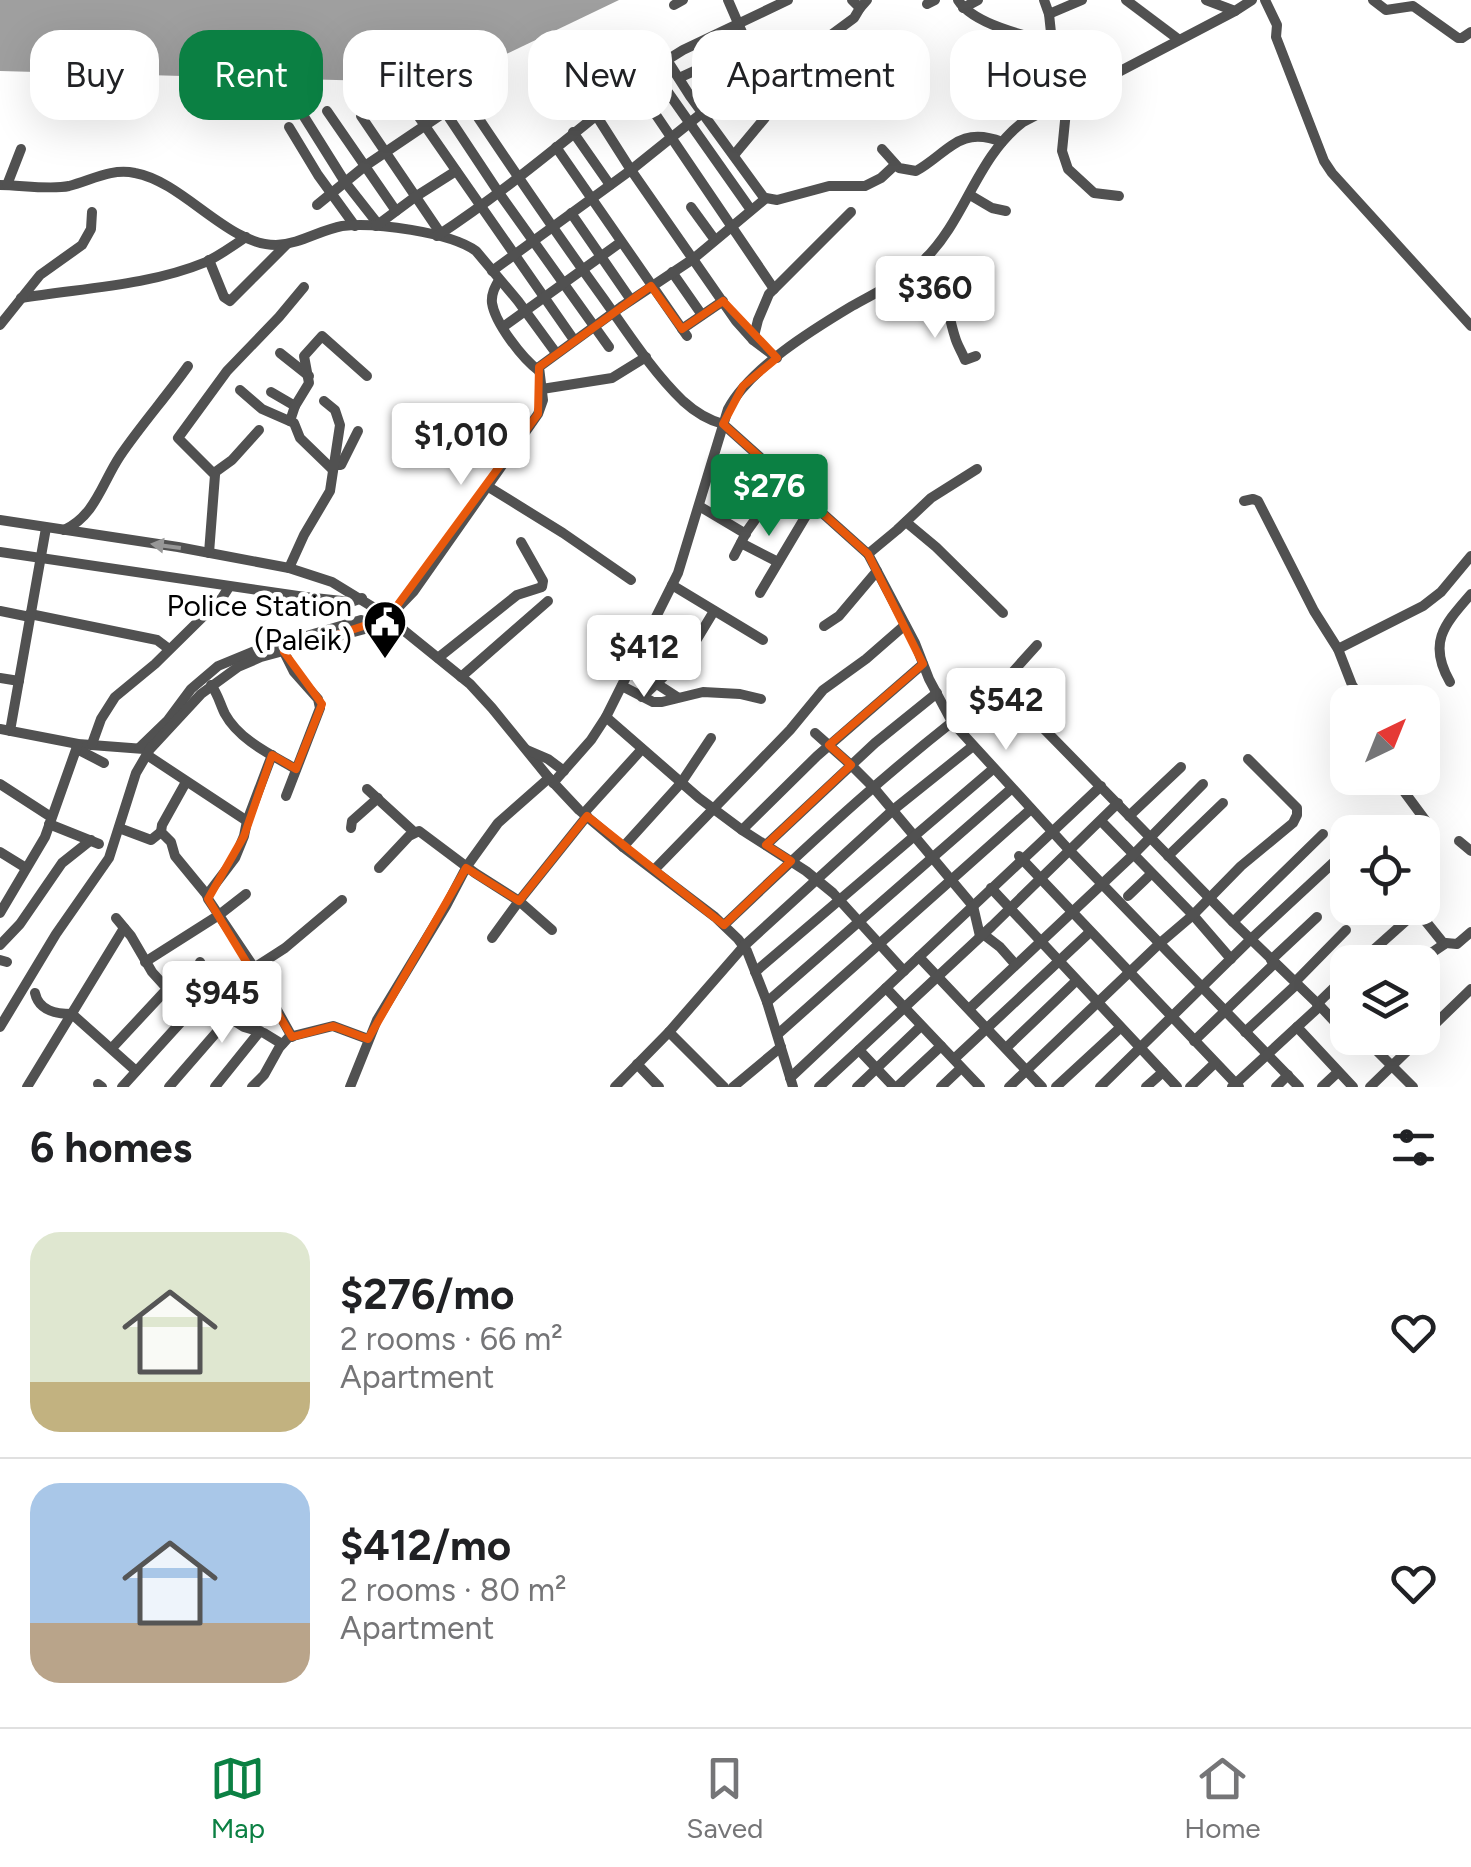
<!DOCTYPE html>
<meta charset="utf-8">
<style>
body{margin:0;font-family:Figtree,sans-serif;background:#f2f2f2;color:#202124;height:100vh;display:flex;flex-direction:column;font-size:38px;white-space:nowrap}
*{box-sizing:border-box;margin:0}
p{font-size:32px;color:#757577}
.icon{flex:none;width:55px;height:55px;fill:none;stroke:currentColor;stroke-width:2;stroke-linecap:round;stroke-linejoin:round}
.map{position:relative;height:1087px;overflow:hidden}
.side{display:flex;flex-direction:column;background:#fff;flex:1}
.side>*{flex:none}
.hud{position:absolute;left:30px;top:30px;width:1412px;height:90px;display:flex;gap:20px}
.needle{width:65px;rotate:43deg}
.buttons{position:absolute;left:1330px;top:685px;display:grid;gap:20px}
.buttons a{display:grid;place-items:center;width:110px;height:110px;border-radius:20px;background:#fff;box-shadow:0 10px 40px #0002;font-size:50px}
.price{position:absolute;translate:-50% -85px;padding:0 22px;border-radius:10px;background:#fff;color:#222;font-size:32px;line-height:65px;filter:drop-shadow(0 2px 5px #0008)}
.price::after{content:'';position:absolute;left:50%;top:60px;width:30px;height:22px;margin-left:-15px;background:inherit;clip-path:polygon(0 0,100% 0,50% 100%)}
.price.current{background:#0b8043;color:#fff}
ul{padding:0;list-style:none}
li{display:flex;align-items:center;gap:30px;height:250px;padding:0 30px}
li+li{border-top:2px solid #e0e0e0}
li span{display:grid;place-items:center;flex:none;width:280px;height:200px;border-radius:30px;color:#555}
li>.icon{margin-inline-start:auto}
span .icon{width:120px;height:120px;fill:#fffc;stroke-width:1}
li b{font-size:42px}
h2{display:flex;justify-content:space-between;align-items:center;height:120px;padding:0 30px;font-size:42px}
.pill{padding:0 35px;border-radius:30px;background:#fff;box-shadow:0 10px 40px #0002;font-size:35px;line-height:90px}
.pill.current{background:#0b8043;color:#fff}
.dock{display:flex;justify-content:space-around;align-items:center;height:140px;border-top:2px solid #e0e0e0;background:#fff;font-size:28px;color:#757577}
.dock a{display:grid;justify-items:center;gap:5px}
.dock .current{color:#0b8043}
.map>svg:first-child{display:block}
.water{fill:#9f9f9f}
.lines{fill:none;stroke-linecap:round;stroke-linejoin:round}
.canal{stroke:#9f9f9f;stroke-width:8}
.minor{stroke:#515151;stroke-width:10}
.oneway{fill:#979797}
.marked{fill:none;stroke:#e8590c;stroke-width:8;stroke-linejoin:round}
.labels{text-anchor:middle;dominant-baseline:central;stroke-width:9;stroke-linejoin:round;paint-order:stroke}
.poi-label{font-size:30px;fill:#000;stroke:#fff;text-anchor:end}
</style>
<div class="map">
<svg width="1471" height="1087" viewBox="0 0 1471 1087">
<rect width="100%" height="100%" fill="#fff"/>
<path class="water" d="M0,0H619L446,83L0,71Z"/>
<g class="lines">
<path class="canal" d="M358,624L376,619"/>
<g class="minor">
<path d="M852,0L860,8L867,0"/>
<path d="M958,0C973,24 1025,36 1052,42"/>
<path d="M1044,0L1049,14L1052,42L1079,94"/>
<path d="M1126,0L1178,39"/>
<path d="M1206,0L1235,11L1252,0"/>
<path d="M1265,0L1277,25L1276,37L1324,161L1332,173L1471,326"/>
<path d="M1373,0L1386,10L1413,6L1458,38H1462L1471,32"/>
<path d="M927,4L935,0"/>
<path d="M674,5L683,0"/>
<path d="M963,8L978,0"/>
<path d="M1049,14L1082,0"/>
<path d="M653,71L751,210"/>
<path d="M679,78L748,46L728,0"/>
<path d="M635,84L774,289"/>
<path d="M467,101C511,167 556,233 603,298C628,333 652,371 683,401C695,412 708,420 723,424L868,554L915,643L929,679L952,722L1070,851L1299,1087"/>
<path d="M1063,102L1066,111L1062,151L1068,169L1094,193L1119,196"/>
<path d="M442,107L499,193L609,347"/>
<path d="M414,110L574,340"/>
<path d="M327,111L396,211"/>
<path d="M303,115L345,182L378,224"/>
<path d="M596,115L631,170L736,321L753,340L777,358"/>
<path d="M361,116L441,234"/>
<path d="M289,127L318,175L355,226"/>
<path d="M573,132L610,185"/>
<path d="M556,147L687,336"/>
<path d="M882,149L899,168L916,171C948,153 959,125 1002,142"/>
<path d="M734,155L764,119L816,46L854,18L860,8"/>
<path d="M0,185C20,185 50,190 69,186C92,180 111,168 135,173C184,182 227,245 276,245C300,244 320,230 342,226C374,222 450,232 476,251L518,301L556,353"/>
<path d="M7,185L21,149"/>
<path d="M970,195L992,208L1006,211"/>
<path d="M766,198L777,200L829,186H865L881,178L895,165"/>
<path d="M317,205L365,166L445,112"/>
<path d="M691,207L715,240"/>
<path d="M571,213L631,300"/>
<path d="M376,226L415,197L456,171"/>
<path d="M437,236C518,183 590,118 667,60"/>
<path d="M927,257C946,279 946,310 955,337C957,345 962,352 965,360L976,356"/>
<path d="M209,260L224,297L230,301L287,244"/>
<path d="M492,271L631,170L702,113"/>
<path d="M672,272L702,315"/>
<path d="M499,280C495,287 491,294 492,303C495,323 522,358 538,370"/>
<path d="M21,298C82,288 148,286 206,262C220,255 233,246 246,237"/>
<path d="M0,325L40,275L82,245L91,229L92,212"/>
<path d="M503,327L621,242"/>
<path d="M682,329L723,301"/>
<path d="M753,340L758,320L769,294L851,212"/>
<path d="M280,353L309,376"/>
<path d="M542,389L612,378L646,357"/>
<path d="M240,390L262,409L294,423L300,438L333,470"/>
<path d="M271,392L295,406"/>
<path d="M290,421L295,406L309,383L304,356L322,336L367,376"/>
<path d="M334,465H341L358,431"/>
<path d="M214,473L232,460L259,430"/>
<path d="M487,486L563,533L631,580"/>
<path d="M1244,501L1253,499L1258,501L1314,611L1338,649L1352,685L1363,702"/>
<path d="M699,506L746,534"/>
<path d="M0,520L178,547L289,568L332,582L381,612L470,684L492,708L549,778L579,810L623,847L715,917L738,939L747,951L767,1002L793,1087"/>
<path d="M906,522L936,547L1003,613"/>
<path d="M64,530C95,516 102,483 120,456C141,425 166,397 188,366"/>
<path d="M741,543L778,562"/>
<path d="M0,552L305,597L351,602L362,598"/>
<path d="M209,553L215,475L178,438L227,371L279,317L304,287"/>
<path d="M868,554L897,530L931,498L977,469"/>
<path d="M734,556L747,531L784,479"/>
<path d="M289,568L304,535L330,491L340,425L335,410L324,401"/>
<path d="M672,585L763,640"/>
<path d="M760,593L813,504"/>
<path d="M0,611L30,617"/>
<path d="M30,614L157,640L169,649"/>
<path d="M824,626L839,616L877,571"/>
<path d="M694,644L714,611"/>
<path d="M1338,649L1423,606L1441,592L1471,556"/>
<path d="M284,652L294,672L318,699L320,708L286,796"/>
<path d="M438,658L517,595L542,587L543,581L521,542"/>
<path d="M630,671L657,684L677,697"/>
<path d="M461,677L548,601"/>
<path d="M0,678L19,681"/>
<path d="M1450,682C1427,642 1445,624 1471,594"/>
<path d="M211,685C218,694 220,704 225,714C239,740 272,755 296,769"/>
<path d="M1001,685L1037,645"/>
<path d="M622,686L653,702H662L703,692L740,694L761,699"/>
<path d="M642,697L680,661"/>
<path d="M606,717L699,798L742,830L806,871L833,893L904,971"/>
<path d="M0,729L78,744L144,749"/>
<path d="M10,731L46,528"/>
<path d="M815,733L851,765L874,788L973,906L980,936"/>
<path d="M92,744L101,719L115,697L155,664L222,598L229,587"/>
<path d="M139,748L168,720L191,689L218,666L252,652L361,620"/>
<path d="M77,749L104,763"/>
<path d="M527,750L548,759L564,771"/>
<path d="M147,755L247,821"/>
<path d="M272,755L247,821L244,836L235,858L207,895L208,899L251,963L292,1037"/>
<path d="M1394,778L1434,832L1433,842L1422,850"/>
<path d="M186,782L162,825L161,832L171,842L175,856L207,895"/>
<path d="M553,783L591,740L606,717L678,573L728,409C750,368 812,330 852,306C877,292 903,280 924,260C966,219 976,158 1023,122L1235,11"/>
<path d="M0,784L51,817"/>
<path d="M367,789L414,832"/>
<path d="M584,813L642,749"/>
<path d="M1129,816L1181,767"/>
<path d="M1101,821L1193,915L1231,959"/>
<path d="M49,824L99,844"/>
<path d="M119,828L151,840L161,832"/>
<path d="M351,828L352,821L378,798"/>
<path d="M742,830L817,756L923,664"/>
<path d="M1459,841L1471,851"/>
<path d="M766,845L875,743L937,693"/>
<path d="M623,847L681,783L711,738"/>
<path d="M0,852L26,868"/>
<path d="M1019,856L1239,1087"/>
<path d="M1168,856L1223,803"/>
<path d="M379,868L409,836L419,831L475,873L519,901L587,816"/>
<path d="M654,870L790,730L823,690L866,659L905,625"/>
<path d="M991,888L1177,1087"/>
<path d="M1128,896L1151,874"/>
<path d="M1415,908L1444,944"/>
<path d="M0,913L45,837L78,744"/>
<path d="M116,918L131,936L152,972L171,993L198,998L244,1027L264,1033L282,1044"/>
<path d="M1233,922L1323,834"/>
<path d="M724,925C812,841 902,757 1001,685L1233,922L1320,1006L1297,1027L1353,1087"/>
<path d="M983,934L1000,947L1015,964"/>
<path d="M492,938L519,901L552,930"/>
<path d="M0,945L20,924L62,863L91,840"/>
<path d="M919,957L1042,1087"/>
<path d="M0,960L7,962"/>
<path d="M1271,960L1317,917"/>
<path d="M145,962L219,915L246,894"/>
<path d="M200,962L234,1021"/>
<path d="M1360,962L1417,911"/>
<path d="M1418,962L1446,943L1457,944L1471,932"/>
<path d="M254,968L285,948L342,900"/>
<path d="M755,972L993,769"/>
<path d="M1295,982L1346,930"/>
<path d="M886,988L980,1087"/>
<path d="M35,993C39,1011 56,1014 72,1014L136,1071"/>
<path d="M767,1002L1011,789"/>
<path d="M1317,1004L1348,974"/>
<path d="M1320,1006L1335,1022L1348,1029"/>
<path d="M969,1009L1133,855L1203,784"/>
<path d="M0,1027L56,934L109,858L136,773L150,749L201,694L238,667L261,657L376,626L388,618L414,591L538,414L543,400L539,367L621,307L693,259L765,199L690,96L667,60L683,50L788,0"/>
<path d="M669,1032L724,1087"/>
<path d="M1245,1032L1297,984"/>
<path d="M778,1034L1031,809"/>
<path d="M1364,1038L1413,1087"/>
<path d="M1194,1041L1275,963"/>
<path d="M112,1048L167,989"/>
<path d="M1006,1048L1076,981"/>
<path d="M859,1050L894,1087"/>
<path d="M954,1059L1090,932"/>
<path d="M637,1064L659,1087"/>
<path d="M790,1078L1101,786"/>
<path d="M98,1084L102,1087"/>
<path d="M27,1087L124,928"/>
<path d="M122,1087L201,1000"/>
<path d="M169,1087L229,1018"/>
<path d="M215,1087L260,1031"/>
<path d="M252,1087L264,1075L279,1048L289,1037L333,1026L368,1039"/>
<path d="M350,1087L377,1020L446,906L467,866L498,823L549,778"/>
<path d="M615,1087L669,1032L744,946L893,810L973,746"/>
<path d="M733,1087L781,1047"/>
<path d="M819,1087L992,926L1118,803"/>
<path d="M857,1087L921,1026"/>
<path d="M897,1087L941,1046"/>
<path d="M941,1087L961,1068"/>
<path d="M1009,1087L1159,944L1193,915L1241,866L1293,823L1297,815V808L1248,759"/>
<path d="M1056,1087L1120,1028"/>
<path d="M1100,1087L1251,939L1348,849"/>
<path d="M1146,1087L1163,1072"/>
<path d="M1190,1087L1215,1063"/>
<path d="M1232,1087L1297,1027"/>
<path d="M1276,1087L1288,1075"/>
<path d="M1322,1087L1338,1072"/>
<path d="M1370,1087L1471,989"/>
</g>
</g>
<defs><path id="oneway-solid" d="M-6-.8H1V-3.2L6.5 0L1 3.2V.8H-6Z" transform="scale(2.5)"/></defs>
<use class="oneway" href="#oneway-solid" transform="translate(166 546) rotate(-172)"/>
<path class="marked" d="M651,286L682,329L723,301L777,358L743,386L723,424L868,554L923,664L829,745L851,765L766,845L791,861L724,925L587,816L519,901L466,868L368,1039L333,1026L292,1037L208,899L244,836L272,755L296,769L322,704L284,652L388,618L538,414L539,367Z"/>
<defs>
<g id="civic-pin" transform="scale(2.25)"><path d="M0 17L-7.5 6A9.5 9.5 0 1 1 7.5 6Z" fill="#000" stroke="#fff"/><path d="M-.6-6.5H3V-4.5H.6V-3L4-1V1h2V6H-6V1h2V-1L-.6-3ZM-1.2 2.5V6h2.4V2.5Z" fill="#fff"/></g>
</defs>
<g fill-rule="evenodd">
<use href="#civic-pin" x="385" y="622"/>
</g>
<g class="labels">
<g class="poi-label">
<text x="352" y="605">Police Station<tspan x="352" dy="34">(Paleik)</tspan></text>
</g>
</g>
</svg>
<div class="buttons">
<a><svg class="needle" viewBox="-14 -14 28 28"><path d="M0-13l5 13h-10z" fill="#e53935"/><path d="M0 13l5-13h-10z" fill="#757577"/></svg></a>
<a><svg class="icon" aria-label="locate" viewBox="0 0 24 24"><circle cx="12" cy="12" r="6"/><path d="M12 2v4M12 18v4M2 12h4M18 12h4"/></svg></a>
<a><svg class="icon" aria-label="layers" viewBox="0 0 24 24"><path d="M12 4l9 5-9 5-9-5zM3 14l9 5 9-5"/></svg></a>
</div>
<b class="price" style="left:935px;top:341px">$360</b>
<b class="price" style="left:461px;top:488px">$1,010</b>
<b class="price current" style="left:769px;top:539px">$276</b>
<b class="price" style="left:644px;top:700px">$412</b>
<b class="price" style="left:1006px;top:753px">$542</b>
<b class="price" style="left:222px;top:1046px">$945</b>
<div class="hud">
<a class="pill">Buy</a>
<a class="pill current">Rent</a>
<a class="pill">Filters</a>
<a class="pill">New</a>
<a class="pill">Apartment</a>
<a class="pill">House</a>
</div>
</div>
<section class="side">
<h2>6 homes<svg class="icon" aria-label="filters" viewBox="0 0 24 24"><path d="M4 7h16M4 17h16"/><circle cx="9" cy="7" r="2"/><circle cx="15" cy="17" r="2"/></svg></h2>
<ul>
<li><span style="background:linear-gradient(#dfe7d0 75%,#c2b280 0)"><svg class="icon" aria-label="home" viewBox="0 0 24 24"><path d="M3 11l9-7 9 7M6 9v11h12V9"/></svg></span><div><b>$276/mo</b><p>2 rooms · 66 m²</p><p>Apartment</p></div><svg class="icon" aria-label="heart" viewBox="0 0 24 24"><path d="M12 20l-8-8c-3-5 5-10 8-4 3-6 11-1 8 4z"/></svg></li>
<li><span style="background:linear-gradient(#a9c7e8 70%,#b9a48a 0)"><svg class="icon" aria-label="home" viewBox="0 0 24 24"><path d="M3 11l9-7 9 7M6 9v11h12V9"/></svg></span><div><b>$412/mo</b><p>2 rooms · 80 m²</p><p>Apartment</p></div><svg class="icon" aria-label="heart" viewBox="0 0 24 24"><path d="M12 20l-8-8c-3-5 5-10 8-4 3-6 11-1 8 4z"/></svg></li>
</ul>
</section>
<nav class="dock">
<a class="current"><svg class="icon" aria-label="map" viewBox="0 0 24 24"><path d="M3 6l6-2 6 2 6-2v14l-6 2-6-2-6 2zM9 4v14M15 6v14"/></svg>Map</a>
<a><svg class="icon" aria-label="saved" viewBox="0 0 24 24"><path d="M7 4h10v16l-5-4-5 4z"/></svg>Saved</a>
<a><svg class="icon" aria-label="home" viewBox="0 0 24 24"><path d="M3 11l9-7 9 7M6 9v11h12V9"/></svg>Home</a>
</nav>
